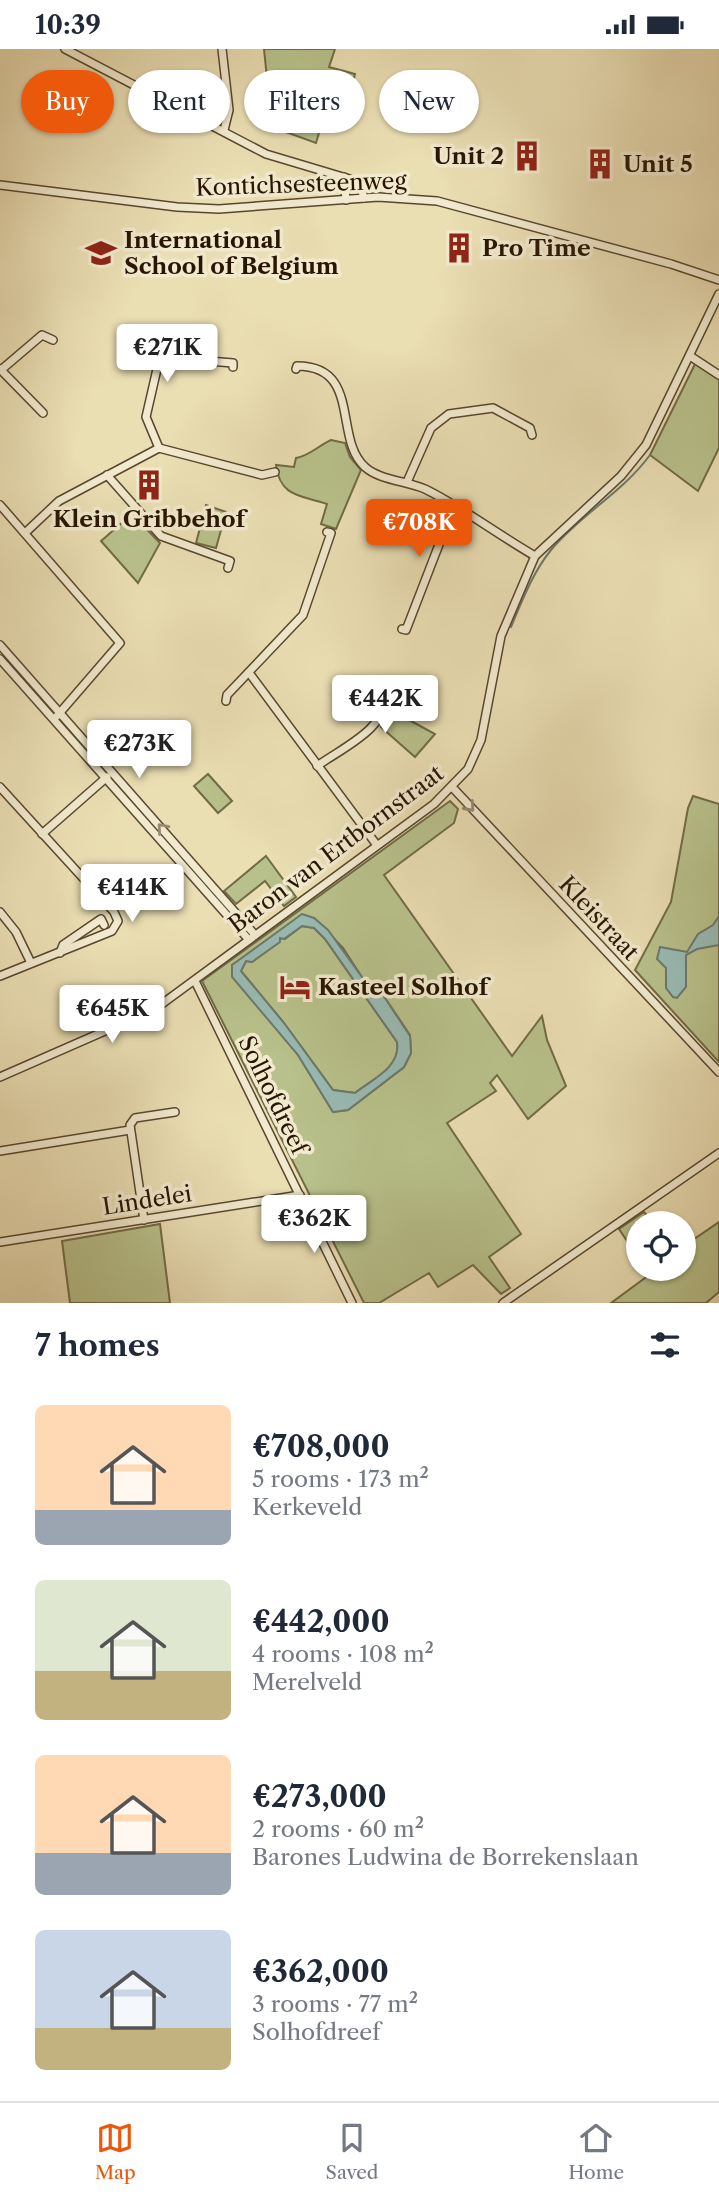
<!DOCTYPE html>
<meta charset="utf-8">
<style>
body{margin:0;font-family:"Libre Caslon Text",serif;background:#f2f2f3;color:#1f2937;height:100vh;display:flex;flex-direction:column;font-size:26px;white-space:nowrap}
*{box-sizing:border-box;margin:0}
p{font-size:23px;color:#747a83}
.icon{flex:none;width:38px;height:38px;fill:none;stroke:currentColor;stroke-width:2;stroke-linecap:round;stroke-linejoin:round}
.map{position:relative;height:1254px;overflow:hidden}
.drawer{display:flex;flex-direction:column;background:#fff;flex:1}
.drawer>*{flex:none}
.hud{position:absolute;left:21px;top:21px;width:677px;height:63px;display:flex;gap:14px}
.buttons{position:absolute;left:626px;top:1162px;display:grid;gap:14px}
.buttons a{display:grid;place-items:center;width:70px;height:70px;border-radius:50%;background:#fff;box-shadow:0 2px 5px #0004;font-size:35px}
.price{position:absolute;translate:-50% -60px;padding:0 16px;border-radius:7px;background:#fff;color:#222;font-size:23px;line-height:46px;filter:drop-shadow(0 2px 4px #0008)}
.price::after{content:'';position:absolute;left:50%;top:42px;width:21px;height:16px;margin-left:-10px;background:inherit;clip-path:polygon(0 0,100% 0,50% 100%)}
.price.selected{background:#ea580c;color:#fff}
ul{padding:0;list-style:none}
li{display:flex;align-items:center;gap:21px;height:175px;padding:0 35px}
li span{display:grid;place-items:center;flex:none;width:196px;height:140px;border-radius:10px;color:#555}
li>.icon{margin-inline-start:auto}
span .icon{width:84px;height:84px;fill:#fffc;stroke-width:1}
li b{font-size:30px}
h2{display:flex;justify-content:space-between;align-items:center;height:84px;padding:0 35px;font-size:30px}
.tag{padding:0 24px;border-radius:32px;background:#fff;box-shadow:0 2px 5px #0004;font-size:24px;line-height:63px}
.tag.selected{background:#ea580c;color:#fff}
.status{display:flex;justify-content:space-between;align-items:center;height:49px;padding:0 35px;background:#fff;direction:ltr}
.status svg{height:19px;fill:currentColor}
.tabs{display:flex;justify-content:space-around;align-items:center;height:98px;border-top:2px solid #e0e1e3;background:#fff;font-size:19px;color:#747a83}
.tabs a{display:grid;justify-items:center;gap:4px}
.tabs .selected{color:#ea580c}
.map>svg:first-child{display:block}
.green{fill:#b8c18b;stroke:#706b46;stroke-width:2;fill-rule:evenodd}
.water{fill:#99bbb4;stroke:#6c796d;stroke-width:2;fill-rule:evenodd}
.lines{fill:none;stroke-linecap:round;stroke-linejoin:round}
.stream{stroke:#6c796d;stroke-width:2}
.minor-casing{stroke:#58472e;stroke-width:10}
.minor{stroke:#f1eace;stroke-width:7}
.oneway{stroke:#978a72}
.labels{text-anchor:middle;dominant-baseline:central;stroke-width:7;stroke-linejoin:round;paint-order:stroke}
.poi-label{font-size:23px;font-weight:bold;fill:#281502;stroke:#f1eace;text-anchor:start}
.street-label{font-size:23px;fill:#281502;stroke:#f1eace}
</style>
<div class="status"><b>10:39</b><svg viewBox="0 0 49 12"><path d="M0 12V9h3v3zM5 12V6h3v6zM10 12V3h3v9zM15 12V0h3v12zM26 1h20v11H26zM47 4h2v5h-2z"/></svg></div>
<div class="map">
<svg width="719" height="1254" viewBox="0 0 719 1254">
<rect width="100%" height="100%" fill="#eadeb3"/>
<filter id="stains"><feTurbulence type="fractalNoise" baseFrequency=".00286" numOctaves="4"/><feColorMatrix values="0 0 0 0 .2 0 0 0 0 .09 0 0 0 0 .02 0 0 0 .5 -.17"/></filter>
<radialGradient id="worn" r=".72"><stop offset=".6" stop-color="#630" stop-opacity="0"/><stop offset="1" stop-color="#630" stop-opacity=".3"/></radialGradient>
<g class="green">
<path d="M264,0H335L329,18L355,25L349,51L330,47L316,94L272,78Z"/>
<path d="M697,311L719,326V399L698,442L650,406Z"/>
<path d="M331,391L345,394L350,408L361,421L336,480L321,475L327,455C300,446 280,448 276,416L294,418L296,409C309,407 318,397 331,391Z"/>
<path d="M206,456L226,463L216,499L196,494Z"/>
<path d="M132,465L160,494L138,534L101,492Z"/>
<path d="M391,661L435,685L415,708L381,678Z"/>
<path d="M208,725L232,752L218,764L194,737Z"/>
<path d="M693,747L719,755V1013L635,921L671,853L688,759Z"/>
<path d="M450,752L458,760L454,774L384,826L512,1007L542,967L547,991L566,1037L528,1070L497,1026L490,1034L496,1042L447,1074L521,1185L489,1208L510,1239L501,1245L473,1216L438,1238L429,1224L379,1254H364L202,932ZM314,869L343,899L367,936L379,940L410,986L411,1004L404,1018L348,1061L333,1063L298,1006L232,916Z"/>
<path d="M266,807L296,848L284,857L265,832L236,855L224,842Z"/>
<path d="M302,877L314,879L325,890L397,993C401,1019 373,1030 355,1044L333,1041L284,974L241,922L246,912L252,913L279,893L280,889L285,890Z"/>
<path d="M644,1163L653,1174H639V1210L619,1180Z"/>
<path d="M719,1173V1243L706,1254H611L649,1226L646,1220H684V1197Z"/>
<path d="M160,1175L170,1254H70L62,1192Z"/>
</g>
<g class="water">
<path d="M302,865L314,869L328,881L367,935L379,940L410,987L411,1004L404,1018L348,1061L333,1063L298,1006L232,928V916ZM302,877L314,879L325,890L397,993C401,1018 373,1030 355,1044L333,1041L284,974L241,922L246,912L252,913L280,893V889L284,890Z"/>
<path d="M719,867V896L697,900L686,906V938L677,949L673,948L666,939V919L657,910L660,898L687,903L698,885L713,876Z"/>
</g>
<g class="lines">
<path class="stream" d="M511,578C522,552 533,523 551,501C581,465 622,444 650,406"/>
<g class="minor-casing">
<g id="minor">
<path d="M65,0L266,105L353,131L360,135L364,149"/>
<path d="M222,0L229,61L224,81"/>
<path d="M344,128L346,151"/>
<path d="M0,136L177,158L219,160L378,148L437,152L671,215L719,231"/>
<path d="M690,307L719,326"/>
<path d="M0,320L43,364"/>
<path d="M296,320L297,317C362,317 333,390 365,418C379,431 407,432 425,440C460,457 500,487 535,507"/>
<path d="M1,321L42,286L53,291"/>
<path d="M159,399L146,368L157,320L172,309L233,314V318"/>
<path d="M107,426L161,487L230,512L228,519"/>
<path d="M407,433L431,379L449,365L493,359L530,379L532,386"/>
<path d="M0,456L120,594L57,667"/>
<path d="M25,484L59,452L159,399L262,426L275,423"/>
<path d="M402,580L406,581L440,493L458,461"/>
<path d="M0,596L255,886"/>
<path d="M0,610L249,891"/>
<path d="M250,625L376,795"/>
<path d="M226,652L227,646L303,566L331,484L327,483"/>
<path d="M317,717C347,696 385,681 389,642L385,641"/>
<path d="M0,738L114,863L118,872L112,882L0,927"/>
<path d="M453,739L719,1023"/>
<path d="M42,785L107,728"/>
<path d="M0,863L16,883L31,914"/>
<path d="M60,904L63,896L101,870L104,876"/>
<path d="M195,932L352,1254"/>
<path d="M0,1028L155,960L434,755L468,720L481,691L501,587L535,507L621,427L646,396L719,245"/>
<path d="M0,1102L130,1081"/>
<path d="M144,1171L130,1076L135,1069L175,1063"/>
<path d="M0,1193L300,1146"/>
<path d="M503,1254L719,1104"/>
</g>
</g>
<use href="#minor" class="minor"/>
</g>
<defs><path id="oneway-chevron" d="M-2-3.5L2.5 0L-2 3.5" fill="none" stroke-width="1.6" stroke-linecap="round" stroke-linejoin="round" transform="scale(1.75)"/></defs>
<g class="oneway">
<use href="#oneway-chevron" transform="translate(470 758) rotate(48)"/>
<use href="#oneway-chevron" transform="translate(162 779) rotate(-131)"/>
</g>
<defs>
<g id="building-bare" transform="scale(2.415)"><path d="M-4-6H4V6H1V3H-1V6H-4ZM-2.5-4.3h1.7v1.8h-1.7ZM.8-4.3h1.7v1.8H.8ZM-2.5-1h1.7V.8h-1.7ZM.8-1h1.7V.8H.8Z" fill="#8f2418" stroke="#f1eace" stroke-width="2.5" paint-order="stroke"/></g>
<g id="school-bare" transform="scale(2.415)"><path d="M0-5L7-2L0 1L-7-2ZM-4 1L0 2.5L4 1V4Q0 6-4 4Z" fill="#8f2418" stroke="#f1eace" stroke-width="2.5" paint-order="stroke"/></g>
<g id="hotel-bare" transform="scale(2.415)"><path d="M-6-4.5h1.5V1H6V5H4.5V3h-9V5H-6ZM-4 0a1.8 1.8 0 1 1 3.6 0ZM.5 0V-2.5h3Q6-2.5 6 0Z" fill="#8f2418" stroke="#f1eace" stroke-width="2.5" paint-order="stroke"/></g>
</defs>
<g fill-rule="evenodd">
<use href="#building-bare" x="527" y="107"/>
<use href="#building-bare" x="600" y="115"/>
<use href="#building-bare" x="459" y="199"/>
<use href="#school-bare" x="101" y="204"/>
<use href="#building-bare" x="149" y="436"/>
<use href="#hotel-bare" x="295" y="938"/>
</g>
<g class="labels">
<g class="poi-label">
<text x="504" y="107" text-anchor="end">Unit 2</text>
<text x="623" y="115">Unit 5</text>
<text x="124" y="191">International<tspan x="124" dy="26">School of Belgium</tspan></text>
<text x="482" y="199">Pro Time</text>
<text x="149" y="470" text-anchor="middle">Klein Gribbehof</text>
<text x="318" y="938">Kasteel Solhof</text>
</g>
<g class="street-label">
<text transform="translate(301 135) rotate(-2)">Kontichsesteenweg</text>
<text transform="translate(336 800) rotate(-37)">Baron van Ertbornstraat</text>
<text transform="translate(599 869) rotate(47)">Kleistraat</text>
<text transform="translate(273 1046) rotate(64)">Solhofdreef</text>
<text transform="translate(147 1151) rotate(-9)">Lindelei</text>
</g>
</g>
<rect width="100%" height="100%" filter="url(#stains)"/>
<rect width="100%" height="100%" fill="url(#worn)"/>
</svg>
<div class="buttons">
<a><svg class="icon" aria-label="locate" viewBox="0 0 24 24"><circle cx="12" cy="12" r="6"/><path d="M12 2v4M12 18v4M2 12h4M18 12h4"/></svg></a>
</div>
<b class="price" style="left:167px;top:335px">€271K</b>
<b class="price selected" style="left:419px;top:510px">€708K</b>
<b class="price" style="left:385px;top:686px">€442K</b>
<b class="price" style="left:139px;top:731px">€273K</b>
<b class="price" style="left:132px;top:875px">€414K</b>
<b class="price" style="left:112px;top:996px">€645K</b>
<b class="price" style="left:314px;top:1206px">€362K</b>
<div class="hud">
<a class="tag selected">Buy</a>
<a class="tag">Rent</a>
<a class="tag">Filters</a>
<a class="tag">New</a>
</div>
</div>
<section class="drawer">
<h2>7 homes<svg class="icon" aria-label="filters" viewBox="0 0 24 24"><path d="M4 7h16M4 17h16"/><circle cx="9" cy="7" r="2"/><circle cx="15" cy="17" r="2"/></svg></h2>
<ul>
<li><span style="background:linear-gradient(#ffd9b3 75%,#9aa5b1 0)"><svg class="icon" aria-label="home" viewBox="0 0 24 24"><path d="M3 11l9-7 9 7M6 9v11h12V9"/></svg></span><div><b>€708,000</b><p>5 rooms · 173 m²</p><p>Kerkeveld</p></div></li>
<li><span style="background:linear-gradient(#dfe7d0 65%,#c2b280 0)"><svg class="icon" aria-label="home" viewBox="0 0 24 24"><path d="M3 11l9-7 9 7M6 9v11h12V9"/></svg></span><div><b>€442,000</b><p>4 rooms · 108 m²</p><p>Merelveld</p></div></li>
<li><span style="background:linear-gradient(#ffd9b3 70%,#9aa5b1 0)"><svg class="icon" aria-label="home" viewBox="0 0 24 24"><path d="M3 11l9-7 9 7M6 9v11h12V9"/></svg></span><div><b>€273,000</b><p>2 rooms · 60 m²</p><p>Barones Ludwina de Borrekenslaan</p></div></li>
<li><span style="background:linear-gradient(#c9d6e8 70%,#c2b280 0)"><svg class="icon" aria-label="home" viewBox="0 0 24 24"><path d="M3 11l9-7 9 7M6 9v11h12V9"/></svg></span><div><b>€362,000</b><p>3 rooms · 77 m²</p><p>Solhofdreef</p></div></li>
</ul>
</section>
<nav class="tabs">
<a class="selected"><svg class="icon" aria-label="map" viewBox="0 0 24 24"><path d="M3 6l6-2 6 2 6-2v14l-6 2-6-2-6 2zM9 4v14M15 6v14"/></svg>Map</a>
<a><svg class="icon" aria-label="saved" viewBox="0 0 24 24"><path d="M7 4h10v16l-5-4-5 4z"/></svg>Saved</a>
<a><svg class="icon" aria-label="home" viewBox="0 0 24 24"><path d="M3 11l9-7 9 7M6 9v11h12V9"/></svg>Home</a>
</nav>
